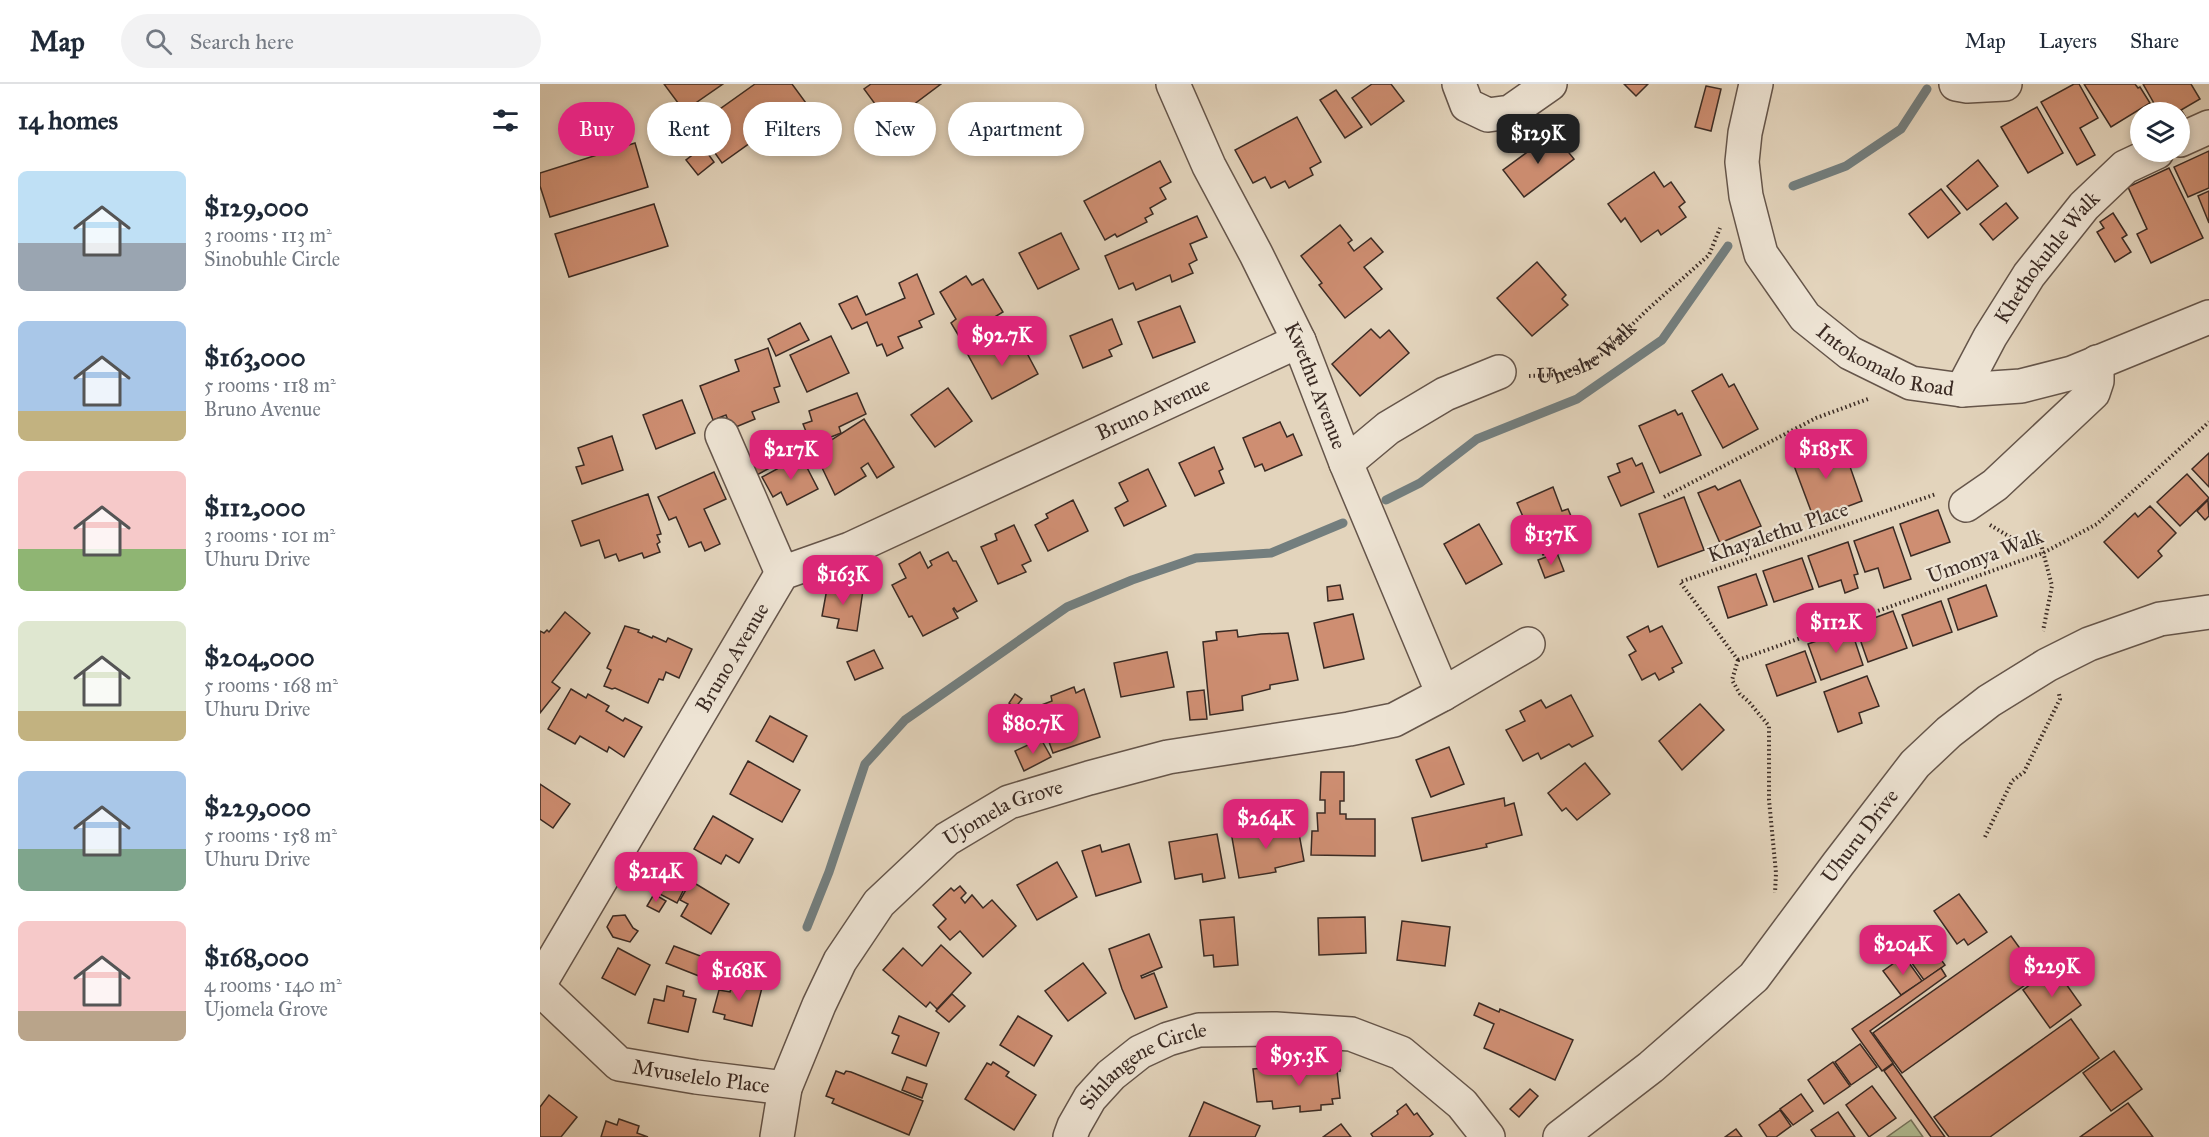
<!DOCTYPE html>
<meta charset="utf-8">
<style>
body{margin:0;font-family:"IM FELL Great Primer",serif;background:#f2f2f3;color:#1f2937;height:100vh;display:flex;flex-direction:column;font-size:22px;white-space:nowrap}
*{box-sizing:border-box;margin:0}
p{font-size:20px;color:#747a83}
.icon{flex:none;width:33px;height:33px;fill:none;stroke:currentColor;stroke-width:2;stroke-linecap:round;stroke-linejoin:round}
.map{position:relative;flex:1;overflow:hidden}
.side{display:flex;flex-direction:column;background:#fff;width:540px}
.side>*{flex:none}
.top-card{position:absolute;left:18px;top:18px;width:570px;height:54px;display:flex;gap:12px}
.tools{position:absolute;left:1590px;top:18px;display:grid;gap:12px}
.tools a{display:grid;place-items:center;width:60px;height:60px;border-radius:50%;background:#fff;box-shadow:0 3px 9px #0003;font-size:30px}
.price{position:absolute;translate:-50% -51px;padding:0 14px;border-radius:12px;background:#db2777;color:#fff;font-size:20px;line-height:39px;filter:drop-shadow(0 2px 3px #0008)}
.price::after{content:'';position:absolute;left:50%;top:36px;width:18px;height:14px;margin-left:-9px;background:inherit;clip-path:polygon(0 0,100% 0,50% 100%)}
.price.current{background:#222;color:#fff}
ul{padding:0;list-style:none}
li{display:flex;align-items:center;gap:18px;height:150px;padding:0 18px}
li span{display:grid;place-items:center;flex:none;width:168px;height:120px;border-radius:9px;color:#555}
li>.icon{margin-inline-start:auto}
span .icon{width:72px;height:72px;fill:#fffc;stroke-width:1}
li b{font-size:26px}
h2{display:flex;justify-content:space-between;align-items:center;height:72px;padding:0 18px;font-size:26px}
.chip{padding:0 21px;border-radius:27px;background:#fff;box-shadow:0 3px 9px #0003;font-size:21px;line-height:54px}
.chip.current{background:#db2777;color:#fff}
header{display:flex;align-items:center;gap:36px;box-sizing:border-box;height:84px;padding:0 30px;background:#fff;border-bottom:2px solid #e0e1e3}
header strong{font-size:28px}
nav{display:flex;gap:33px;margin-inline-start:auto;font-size:21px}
.search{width:420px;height:54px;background:#f2f2f3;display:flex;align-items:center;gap:15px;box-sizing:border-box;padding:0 21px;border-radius:33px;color:#747a83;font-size:22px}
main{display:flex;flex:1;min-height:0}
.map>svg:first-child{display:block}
.pitch{fill:#b1bd93;stroke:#76745c;stroke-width:1.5}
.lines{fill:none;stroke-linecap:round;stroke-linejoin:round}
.stream{stroke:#737e7e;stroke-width:9}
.building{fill:#ce8e72;stroke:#3b2b24;stroke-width:1.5}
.minor-casing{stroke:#65554a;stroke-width:36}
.path{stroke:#3b2b24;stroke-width:4;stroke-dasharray:1.5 3;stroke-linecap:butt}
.minor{stroke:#ede3d3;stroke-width:33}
.labels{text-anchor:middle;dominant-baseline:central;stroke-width:4.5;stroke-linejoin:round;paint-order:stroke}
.street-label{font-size:21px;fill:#3b2b24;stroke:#ede3d3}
</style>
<header>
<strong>Map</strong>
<div class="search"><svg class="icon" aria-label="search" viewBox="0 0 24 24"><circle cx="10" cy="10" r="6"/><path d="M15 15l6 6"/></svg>Search here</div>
<nav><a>Map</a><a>Layers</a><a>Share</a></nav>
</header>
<main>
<section class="side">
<h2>14 homes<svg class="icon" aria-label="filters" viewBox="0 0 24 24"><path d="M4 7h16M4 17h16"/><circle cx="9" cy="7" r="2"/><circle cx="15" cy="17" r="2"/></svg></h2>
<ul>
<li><span style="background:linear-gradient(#bfe0f5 60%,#9aa5b1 0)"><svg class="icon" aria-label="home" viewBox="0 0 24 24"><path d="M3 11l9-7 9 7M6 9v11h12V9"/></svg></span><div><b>$129,000</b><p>3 rooms · 113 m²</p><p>Sinobuhle Circle</p></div></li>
<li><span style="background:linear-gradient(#a9c7e8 75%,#c2b280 0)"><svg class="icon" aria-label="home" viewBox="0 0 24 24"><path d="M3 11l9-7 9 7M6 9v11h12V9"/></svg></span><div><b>$163,000</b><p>5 rooms · 118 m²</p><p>Bruno Avenue</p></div></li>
<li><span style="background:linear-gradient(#f6c9c9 65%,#8fb573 0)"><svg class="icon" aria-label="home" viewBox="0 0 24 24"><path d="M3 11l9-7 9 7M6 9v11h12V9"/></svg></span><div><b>$112,000</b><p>3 rooms · 101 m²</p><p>Uhuru Drive</p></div></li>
<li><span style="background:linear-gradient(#dfe7d0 75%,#c2b280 0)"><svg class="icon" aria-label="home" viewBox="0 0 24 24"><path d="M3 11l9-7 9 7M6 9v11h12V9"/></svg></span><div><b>$204,000</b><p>5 rooms · 168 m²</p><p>Uhuru Drive</p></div></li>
<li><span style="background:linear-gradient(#a9c7e8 65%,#7fa58c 0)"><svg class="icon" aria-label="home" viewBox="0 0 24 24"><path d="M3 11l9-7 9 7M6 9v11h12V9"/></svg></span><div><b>$229,000</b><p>5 rooms · 158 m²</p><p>Uhuru Drive</p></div></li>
<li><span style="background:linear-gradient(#f6c9c9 75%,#b9a48a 0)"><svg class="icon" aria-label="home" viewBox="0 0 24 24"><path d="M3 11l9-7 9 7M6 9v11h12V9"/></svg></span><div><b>$168,000</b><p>4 rooms · 140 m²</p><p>Ujomela Grove</p></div></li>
</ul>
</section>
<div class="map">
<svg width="1669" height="1053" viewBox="0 0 1669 1053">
<rect width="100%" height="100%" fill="#e3d4bc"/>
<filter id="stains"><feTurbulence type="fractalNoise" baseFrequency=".00333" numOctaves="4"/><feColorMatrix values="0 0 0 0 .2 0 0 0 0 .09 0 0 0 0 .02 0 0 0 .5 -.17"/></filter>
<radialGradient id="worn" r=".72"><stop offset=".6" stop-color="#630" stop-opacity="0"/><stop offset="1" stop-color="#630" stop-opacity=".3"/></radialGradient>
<path class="pitch" d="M1371,1036L1383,1053H1347Z"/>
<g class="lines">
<g class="stream">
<path d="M1253,102L1306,82L1361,45L1387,5"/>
<path d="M846,416L880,399L937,355L1037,315L1122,256L1188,162"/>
<path d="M267,843L289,788L325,680L365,636L527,523L592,496L656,474L731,469L803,439"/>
</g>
</g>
<g class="building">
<path d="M124,0H183L144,27Z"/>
<path d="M215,0H252L266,19L182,79L156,42Z"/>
<path d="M331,0H401L349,39L324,5Z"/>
<path d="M832,0H851L864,17L831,41L812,14Z"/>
<path d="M1084,0H1108L1096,12Z"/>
<path d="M1534,0H1539L1558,34L1540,44L1555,71L1537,81L1501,18Z"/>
<path d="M1544,0H1595L1598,4L1600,3L1610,19L1571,43Z"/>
<path d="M1603,0H1651L1660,15L1641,26L1645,32L1640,35V28H1619Z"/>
<path d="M1166,2L1181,5L1171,47L1155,43Z"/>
<path d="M796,6L822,43L805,54L780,16Z"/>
<path d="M1497,23L1523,69L1488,89L1461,43Z"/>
<path d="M757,33L781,78L770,84L773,91L749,104L745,97L731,104L725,93L713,99L695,66Z"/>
<path d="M1013,49L1034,75L984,113L963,86Z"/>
<path d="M95,59L108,103L10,133L0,102V89Z"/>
<path d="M163,63L174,78L158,91L146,76Z"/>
<path d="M1669,67V104L1648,113L1634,83Z"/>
<path d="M1438,76L1458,102L1427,126L1407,102Z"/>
<path d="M620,77L631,98L620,104L626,115L610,124L613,130L605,134L607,138L577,153L575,150L565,156L544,117Z"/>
<path d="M1629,84L1663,154L1611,179L1597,150L1607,145L1588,103Z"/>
<path d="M1114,88L1124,103L1131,98L1145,118L1139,123L1146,133L1121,151L1118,146L1101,158L1085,134L1081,138L1068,120Z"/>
<path d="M1401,105L1420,129L1388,154L1369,130Z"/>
<path d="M1669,107V139L1658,112Z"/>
<path d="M1466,119L1478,134L1453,156L1440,140Z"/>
<path d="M114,120L128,162L29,193L15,150Z"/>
<path d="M1573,129L1587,151L1582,154L1591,168L1575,178L1557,148L1564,144L1560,138Z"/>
<path d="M657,132L667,153L650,160L657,176L649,180L653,189L632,198L630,191L596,206L593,199L579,205L565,172Z"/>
<path d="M800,141L812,156L808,159L814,167L831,154L843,168L824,183L842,205L805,234L779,201L782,199L761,172Z"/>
<path d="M521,149L539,185L498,205L479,169Z"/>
<path d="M997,178L1026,211L1022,215L1028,221L992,252L957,214Z"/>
<path d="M377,190L394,230L379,237L382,243L358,253L363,264L347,272L342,260L337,262L327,238L312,245L299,220L317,212L326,231L365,214L359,199Z"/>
<path d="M426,192L432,201L443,195L463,228L420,254L411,239L416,235L400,208Z"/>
<path d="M640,222L655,258L613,274L598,238Z"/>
<path d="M572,235L582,260L569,266L572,272L543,284L530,252Z"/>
<path d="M260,239L269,256L236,272L228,255Z"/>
<path d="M831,245L840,254L849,246L869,269L820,312L792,280Z"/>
<path d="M291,252L309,289L267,308L250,271Z"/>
<path d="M451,256L459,271L481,258L498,290L452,315L427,269Z"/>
<path d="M228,264L240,302L234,304L239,318L212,328L215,335L191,345L186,331L173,336L160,302L199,287L195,276Z"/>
<path d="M1182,290L1189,303L1194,300L1218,345L1183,364L1152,307Z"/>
<path d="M408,304L432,337L395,363L371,331Z"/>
<path d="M317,309L326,330L299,343L301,349L281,357L278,351L269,355L263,340L272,337L269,327Z"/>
<path d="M142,316L155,349L116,365L103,331Z"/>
<path d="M1135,326L1138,331L1142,329L1161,371L1120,389L1099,342Z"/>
<path d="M324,335L354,383L337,394L328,379L321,384L326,392L295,411L275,369L287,364L285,360Z"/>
<path d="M740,338L747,353L753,350L762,371L725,387L722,380L715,383L703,354Z"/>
<path d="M254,349L263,366L213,393L204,376Z"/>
<path d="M72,352L83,386L42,400L36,383L44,381L38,364Z"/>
<path d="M1285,358L1289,369L1297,366L1301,377L1307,374L1322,417L1274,435L1250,371Z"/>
<path d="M674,363L683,385L679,387L684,399L655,412L639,379Z"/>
<path d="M1669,369V403L1652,385Z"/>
<path d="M261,372L278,405L247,421L241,408L233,413L222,393Z"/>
<path d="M1092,374L1096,382L1102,379L1114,408L1081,422L1068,393L1080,388L1077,380Z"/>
<path d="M608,385L626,422L584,442L575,424L588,417L579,399Z"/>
<path d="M174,388L186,415L164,425L180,460L165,467L161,458L149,463L136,433L129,436L118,413Z"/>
<path d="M1647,390L1669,414L1640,442L1617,418Z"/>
<path d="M1200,396L1221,442L1180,459L1158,409L1175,402L1178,406Z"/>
<path d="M1013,403L1022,427L1028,425L1042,458L1032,462L1031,459L1003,471L987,434L984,435L977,419Z"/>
<path d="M108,410L121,450L117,451L120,458L117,460L120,468L104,474L102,469L79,477L76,470L65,474L59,456L41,462L32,437Z"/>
<path d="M1144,413L1164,466L1118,483L1099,430Z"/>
<path d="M533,416L548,447L508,467L495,441L508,434L506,430Z"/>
<path d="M1668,416L1669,432L1665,436L1657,427Z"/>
<path d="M1610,422L1636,449L1618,467L1622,472L1598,494L1564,458L1595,429L1598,433Z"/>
<path d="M1398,426L1410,458L1371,472L1360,440Z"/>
<path d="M939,440L962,480L926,500L904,460Z"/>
<path d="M474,441L491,477L482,481L486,488L458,500L441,463L457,456L455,450Z"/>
<path d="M1353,443L1371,495L1344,504L1338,484L1325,488L1314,457Z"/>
<path d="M1308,458L1318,490L1314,491L1318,504L1305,509L1301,496L1279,503L1268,472Z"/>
<path d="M380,468L388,484L392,481L390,477L408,468L413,477H416L437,517L417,528L414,524L413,525L418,534L383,552L372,532L369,533L352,501L366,494L359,480Z"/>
<path d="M1017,469L1024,487L1005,494L998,476Z"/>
<path d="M1262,474L1273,505L1234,518L1223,487Z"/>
<path d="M1216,490L1227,521L1188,534L1178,503Z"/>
<path d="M288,499L323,506L317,547L297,544L299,535L282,532Z"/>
<path d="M800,501L803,515L788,517L787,503Z"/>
<path d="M1446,501L1457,532L1418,546L1408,515Z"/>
<path d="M1401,517L1412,548L1373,562L1362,531Z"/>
<path d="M1353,527L1367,564L1328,578L1315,541Z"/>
<path d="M25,528L50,549L12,598L20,604L0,629V547L4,549L7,546L9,548Z"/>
<path d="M813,530L824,575L784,584L774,539Z"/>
<path d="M85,542L99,546L98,548L112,554L113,552L126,558L128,554L152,565L139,594L126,588L123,596L119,595L108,619L75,604L72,605L64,602L71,586L67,584Z"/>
<path d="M1108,542L1110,548L1122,542L1142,579L1132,584L1134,588L1119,596L1115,589L1102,596L1089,571L1096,567L1087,553Z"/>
<path d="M1311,545L1323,581L1281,596L1268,560Z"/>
<path d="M697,546L698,553L721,550L748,549L758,596L730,601V605L702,612L703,626L670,631L663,558L677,556L676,548Z"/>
<path d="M334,566L343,584L315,596L307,578Z"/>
<path d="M1265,567L1276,598L1237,612L1226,581Z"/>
<path d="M627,568L634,603L581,613L574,579Z"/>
<path d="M1327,592L1339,622L1319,629L1322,639L1298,648L1284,608Z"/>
<path d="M534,603L536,609L544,605L560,653L513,669L504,644L492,650L491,646L473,655L465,639L483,628L512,617L511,612Z"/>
<path d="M31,605L46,614L48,610L69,622L66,627L83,637L85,634L102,643L84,673L69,663L67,668L40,652L35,660L8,645Z"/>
<path d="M664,606L667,635L650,636L647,608Z"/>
<path d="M475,610L482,615L475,624L469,619Z"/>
<path d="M1031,611L1053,652L1032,663L1029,660L1001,675L998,669L983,677L966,646L985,637L980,627L1001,616L1006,624Z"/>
<path d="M1160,620L1184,646L1142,686L1119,657Z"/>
<path d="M230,632L267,652L253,678L216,657Z"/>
<path d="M501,655L511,673L484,687L475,667Z"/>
<path d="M909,663L924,700L891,713L876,676Z"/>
<path d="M208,677L260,706L242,738L190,710Z"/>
<path d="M1045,679L1070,710L1037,736L1026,724L1022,727L1008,709Z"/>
<path d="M781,688H804V717H800V730H806V735H835V772L771,771L772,747H778L777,729H785V716H780Z"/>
<path d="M0,700L30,720L13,744L0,735Z"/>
<path d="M964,714L965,722L974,719L982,751L946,760L947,763L882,777L872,734Z"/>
<path d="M173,732L213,755L199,779L186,771L181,780L154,765Z"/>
<path d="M724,743L725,746L743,743V746L758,744L764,777L735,784L736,788L699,794L691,748Z"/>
<path d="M677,750L685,794L663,798L662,790L635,795L629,758Z"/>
<path d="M589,760L601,798L556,812L542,767L560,761L562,768Z"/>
<path d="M517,778L537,813L497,836L477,801Z"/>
<path d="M121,787L147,799L137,819L112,806Z"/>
<path d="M151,797L189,820L171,850L141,832L148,820L140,816Z"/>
<path d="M420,802L426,809L421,814L425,819L432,811L443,824L452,816L476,842L443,873L420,847L410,856L398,843L406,835L393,821L411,804L414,807Z"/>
<path d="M114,810L126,817L119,828L107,822Z"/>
<path d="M1419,810L1447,848L1428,861L1424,855L1417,860L1394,827Z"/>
<path d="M85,831L93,844L98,847L90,858L73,853L67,843L73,832Z"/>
<path d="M694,833L698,881L674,883L673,871L664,872L660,836Z"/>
<path d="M825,833L826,869L779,871L778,834Z"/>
<path d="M862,837L910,843L905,882L857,876Z"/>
<path d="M609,850L622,883L601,892L602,894L614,889L627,923L595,935L582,905L569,865Z"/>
<path d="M1471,852L1499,891L1362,989L1333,949Z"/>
<path d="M1387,856L1405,881L1384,896L1366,871Z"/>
<path d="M401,861L431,889L397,925L390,918L386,923L343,886L363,864L382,882Z"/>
<path d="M134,862L176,878L169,896L126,879Z"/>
<path d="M78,864L110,881L95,911L62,894Z"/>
<path d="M1364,872L1382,897L1361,911L1343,887Z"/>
<path d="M543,879L566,909L528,937L505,907Z"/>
<path d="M1514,883L1541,921L1510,944L1483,906Z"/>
<path d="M1401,884L1406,892L1330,947L1353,979L1342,987L1312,945Z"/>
<path d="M194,893L223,900L212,942L184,935L185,931L173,928L179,906L190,908Z"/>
<path d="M127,902L144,907L143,912L156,915L148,948L108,939L114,915L124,917Z"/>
<path d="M412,910L425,922L409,938L396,927Z"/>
<path d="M939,919L959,928L960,925L1033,956L1015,996L944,964L954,940L934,931Z"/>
<path d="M359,932L399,949L386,982L352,969L359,952L352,949Z"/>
<path d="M478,932L512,952L494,982L460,961Z"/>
<path d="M1531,935L1559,974L1450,1053H1409L1394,1033Z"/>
<path d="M1320,960L1337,983L1311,1001L1295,978Z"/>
<path d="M1574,967L1602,1005L1571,1027L1543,989Z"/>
<path d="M800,977V987H797L800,1014L792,1015L793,1020L781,1021V1026L760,1028V1022L733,1025L732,1017L717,1018L713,985L735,983V988L772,986L771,980Z"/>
<path d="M453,978L469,988L466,992L496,1011L474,1046L425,1015L447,979L451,981Z"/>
<path d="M1293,978L1310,1002L1284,1020L1268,996Z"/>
<path d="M1353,980L1405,1053H1391L1344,987Z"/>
<path d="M296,987L304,990L306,987L311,988L383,1017L369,1051L292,1019L294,1015L286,1012Z"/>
<path d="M367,993L387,1000L382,1014L362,1006Z"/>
<path d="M1332,1002L1356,1034L1329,1053L1306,1021Z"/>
<path d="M990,1005L998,1012L979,1033L970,1025Z"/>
<path d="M1261,1010L1273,1027L1253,1041L1240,1025Z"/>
<path d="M9,1011L37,1033L21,1053H0V1023Z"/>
<path d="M664,1018L720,1042L715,1053H649Z"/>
<path d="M1588,1019L1613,1053H1540Z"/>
<path d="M866,1020L874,1031L877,1029L893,1050L889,1053H833L831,1050L858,1030L857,1027Z"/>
<path d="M1240,1026L1251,1042L1236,1053H1227L1219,1041Z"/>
<path d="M1298,1028L1315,1053H1276L1271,1046Z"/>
<path d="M79,1035L99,1042L97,1049L108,1053H61L66,1037L77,1041Z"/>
<path d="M801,1040L811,1053H783Z"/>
<path d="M1196,1045L1202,1053H1185Z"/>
</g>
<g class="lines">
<g class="minor-casing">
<g id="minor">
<path id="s2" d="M633,0L669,82L716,170L759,257L806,379L903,610"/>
<path d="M919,0L927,21L948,31L970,28L1010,0"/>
<path id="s3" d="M1216,0L1205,49L1202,78L1206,112L1221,170L1265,233L1310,269L1371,299L1422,306L1481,302L1532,289L1669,233"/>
<path d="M1416,0L1427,2L1465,0"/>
<path d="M1640,56L1669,43"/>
<path id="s4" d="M1422,306L1450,253L1489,191L1544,122L1585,83L1617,68"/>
<path d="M182,351L242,489"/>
<path d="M806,379L848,344L905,310L959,288"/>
<path d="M1426,421L1455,401L1553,309L1557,297V278"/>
<path id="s5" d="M0,899L242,489L310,465L759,257"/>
<path id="s6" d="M0,905L79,980L156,993L245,1004"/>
<path id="s7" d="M237,1053L245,1004L279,921L300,877L339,819L407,755L469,718L549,694L628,673L809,645L854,636L903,610L988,560"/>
<path id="s8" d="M530,1053L534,1042L550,1014L571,991L600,968L628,955L659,946L736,945L811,950L861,969L922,1020L948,1053"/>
<path id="s9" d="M1020,1053L1111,983L1214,893L1298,780L1375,680L1409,648L1449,617L1507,581L1549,560L1620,535L1669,528"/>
</g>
</g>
<g class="path">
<path id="s1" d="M989,292L1019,291L1046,280L1061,271L1107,226L1169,171L1180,144"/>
<path d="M1124,413L1276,334L1328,315"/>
<path d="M1450,441L1480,459L1500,456L1512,502L1503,547"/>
<path d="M1198,576L1140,498L1396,410"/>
<path d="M1198,576L1503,469L1557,440L1669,338"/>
<path d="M1198,576L1192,596L1200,610L1209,618L1229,642V716L1236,789L1235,809"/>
<path d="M1445,753L1472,697L1484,688L1520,615L1519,610"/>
</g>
<use href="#minor" class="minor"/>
</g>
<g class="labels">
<g class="street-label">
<text stroke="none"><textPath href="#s4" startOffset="158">Khethokuhle Walk</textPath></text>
<text stroke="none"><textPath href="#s1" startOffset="64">Uheshe Walk</textPath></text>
<text stroke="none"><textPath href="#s3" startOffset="344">Intokomalo Road</textPath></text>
<text stroke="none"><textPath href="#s2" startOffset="334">Kwethu Avenue</textPath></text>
<text stroke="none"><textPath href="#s5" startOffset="882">Bruno Avenue</textPath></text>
<text transform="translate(1238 448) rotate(-19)">Khayalethu Place</text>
<text transform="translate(1445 472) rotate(-20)">Umonya Walk</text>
<text stroke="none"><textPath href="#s5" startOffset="378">Bruno Avenue</textPath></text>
<text stroke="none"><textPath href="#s7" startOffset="414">Ujomela Grove</textPath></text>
<text stroke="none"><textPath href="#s9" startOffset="428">Uhuru Drive</textPath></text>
<text stroke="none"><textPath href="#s8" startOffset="108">Sihlangene Circle</textPath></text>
<text stroke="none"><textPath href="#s6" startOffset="192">Mvuselelo Place</textPath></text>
</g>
</g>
<rect width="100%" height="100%" filter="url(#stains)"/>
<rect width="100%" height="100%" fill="url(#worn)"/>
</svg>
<div class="tools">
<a><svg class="icon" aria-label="layers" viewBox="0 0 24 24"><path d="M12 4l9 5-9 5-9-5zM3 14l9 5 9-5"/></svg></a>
</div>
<b class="price current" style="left:998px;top:81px">$129K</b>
<b class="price" style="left:462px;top:283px">$92.7K</b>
<b class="price" style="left:1286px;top:396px">$185K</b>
<b class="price" style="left:251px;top:397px">$217K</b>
<b class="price" style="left:1011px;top:482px">$137K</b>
<b class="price" style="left:303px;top:522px">$163K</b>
<b class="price" style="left:1296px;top:570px">$112K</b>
<b class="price" style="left:493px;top:671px">$80.7K</b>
<b class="price" style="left:726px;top:766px">$264K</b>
<b class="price" style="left:116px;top:819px">$214K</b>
<b class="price" style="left:1363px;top:892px">$204K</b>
<b class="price" style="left:1512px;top:914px">$229K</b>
<b class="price" style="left:199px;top:918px">$168K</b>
<b class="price" style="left:759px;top:1003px">$95.3K</b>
<div class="top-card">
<a class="chip current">Buy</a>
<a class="chip">Rent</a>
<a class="chip">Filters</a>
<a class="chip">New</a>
<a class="chip">Apartment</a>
</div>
</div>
</main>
